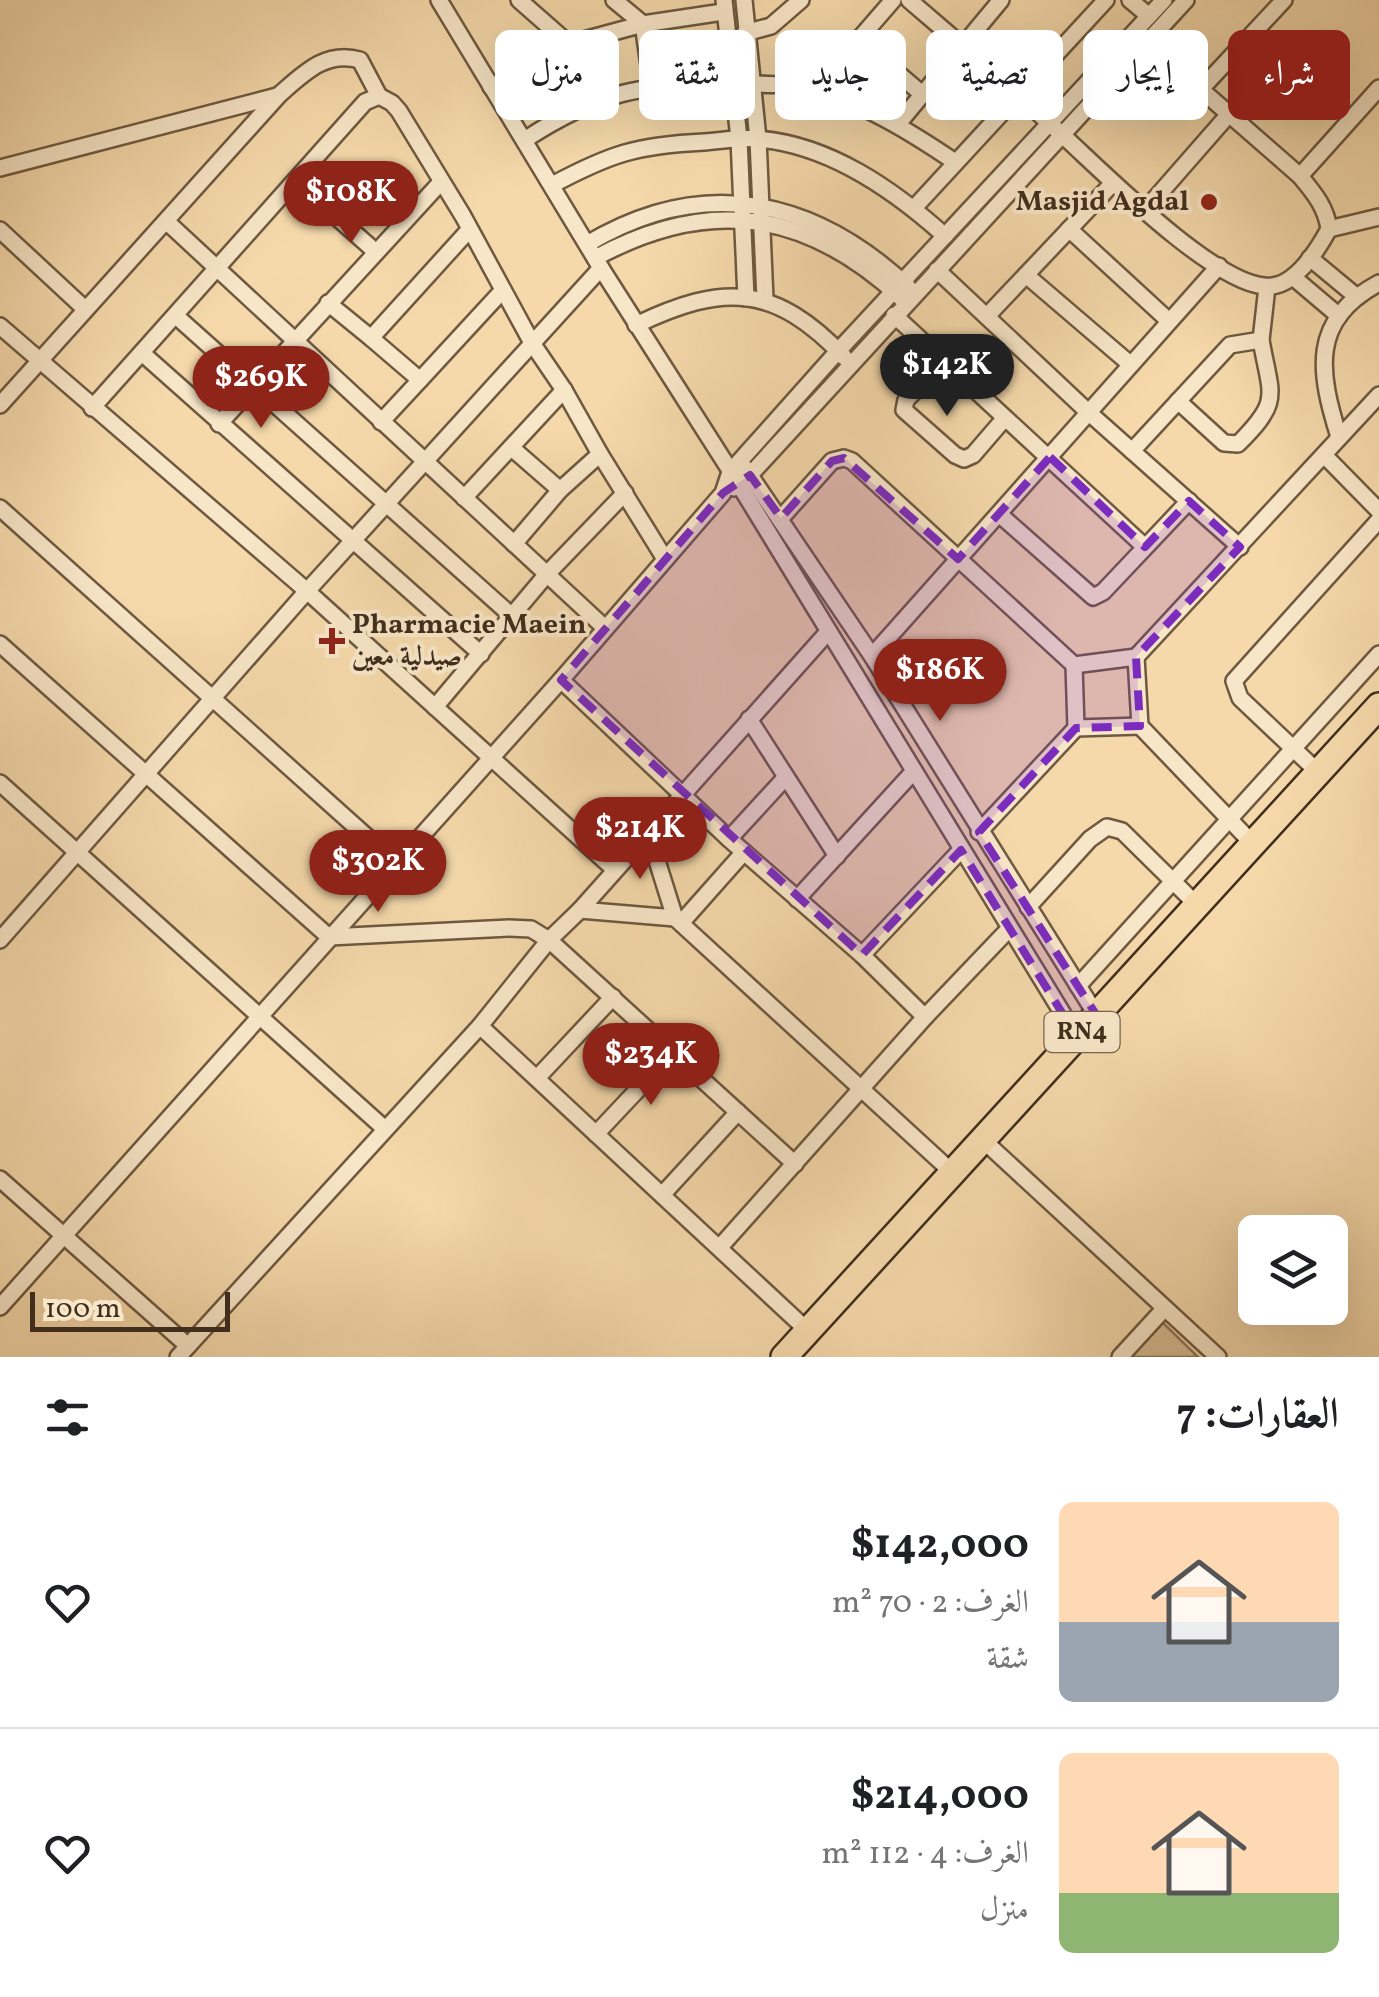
<!DOCTYPE html>
<html lang="ar">
<meta charset="utf-8">
<style>
body{margin:0;font-family:Vollkorn,Amiri,serif;background:#f6f6f6;color:#202124;direction:rtl;height:100vh;display:flex;flex-direction:column;font-size:38px;white-space:nowrap}
*{box-sizing:border-box;margin:0}
p{font-size:32px;color:#757577}
.icon{flex:none;width:55px;height:55px;fill:none;stroke:currentColor;stroke-width:2;stroke-linecap:round;stroke-linejoin:round}
.map{position:relative;height:1357px;overflow:hidden;direction:ltr}
.sheet{display:flex;flex-direction:column;background:#fff;flex:1}
.sheet>*{flex:none}
.top-card{position:absolute;left:30px;top:30px;width:1320px;height:90px;direction:rtl;display:flex;gap:20px}
.tools{position:absolute;left:1238px;top:1215px;display:grid;gap:20px}
.tools a{display:grid;place-items:center;width:110px;height:110px;border-radius:15px;background:#fff;box-shadow:0 10px 40px #0002;font-size:50px}
.scale{position:absolute;left:30px;bottom:25px;width:200px;box-sizing:border-box;padding-left:10px;border:5px solid #412e1d;border-top:0;font-size:28px;line-height:35px;white-space:nowrap;color:#412e1d;-webkit-text-stroke:8px #f8e6c8;paint-order:stroke}
.price{position:absolute;translate:-50% -85px;padding:0 22px;border-radius:35px;background:#8f2418;color:#fff;font-size:32px;line-height:65px;filter:drop-shadow(0 2px 5px #0008)}
.price::after{content:'';position:absolute;left:50%;top:60px;width:30px;height:22px;margin-left:-15px;background:inherit;clip-path:polygon(0 0,100% 0,50% 100%)}
.price.selected{background:#222;color:#fff}
ul{padding:0;list-style:none}
li{display:flex;align-items:center;gap:30px;height:250px;padding:0 40px}
li+li{border-top:2px solid #e0e0e0}
li span{display:grid;place-items:center;flex:none;width:280px;height:200px;border-radius:15px;color:#555}
li>.icon{margin-inline-start:auto}
span .icon{width:120px;height:120px;fill:#fffc;stroke-width:1}
li b{font-size:42px}
h2{display:flex;justify-content:space-between;align-items:center;height:120px;padding:0 40px;font-size:42px}
.tag{padding:0 35px;border-radius:15px;background:#fff;box-shadow:0 10px 40px #0002;font-size:35px;line-height:90px}
.tag.selected{background:#8f2418;color:#fff}
.map>svg:first-child{display:block}
.green{fill:#d6bc93;stroke:#8c7558;stroke-width:2.5}
.lines{fill:none;stroke-linecap:round;stroke-linejoin:round}
.minor-casing{stroke:#6e5940;stroke-width:20}
.primary-casing{stroke:#412e1d;stroke-width:30}
.minor{stroke:#f8e6c8;stroke-width:15}
.primary{stroke:#f5d9ab;stroke-width:25}
.marked{fill:#7b2cbf;fill-opacity:0.2;stroke:#7b2cbf;stroke-width:8;stroke-dasharray:20 12;stroke-linejoin:round}
.poi-dot{fill:#8f2418;stroke:#f8e6c8;stroke-width:4}
.labels{text-anchor:middle;dominant-baseline:central;stroke-width:8;stroke-linejoin:round;paint-order:stroke}
.shield{fill:#f8e6c8;stroke:#786550;stroke-width:2.5}
.shield-label{font-size:25px;font-weight:bold;fill:#412e1d}
.poi-label{font-size:28px;font-weight:bold;fill:#412e1d;stroke:#f8e6c8;text-anchor:end}
</style>
<div class="map">
<svg width="1379" height="1357" viewBox="0 0 1379 1357">
<rect width="100%" height="100%" fill="#f5d9ab"/>
<filter id="stains"><feTurbulence type="fractalNoise" baseFrequency=".002" numOctaves="4"/><feColorMatrix values="0 0 0 0 .2 0 0 0 0 .09 0 0 0 0 .02 0 0 0 .5 -.17"/></filter>
<radialGradient id="worn" r=".72"><stop offset=".6" stop-color="#630" stop-opacity="0"/><stop offset="1" stop-color="#630" stop-opacity=".3"/></radialGradient>
<path class="green" d="M1162,1322L1198,1357H1130Z"/>
<g class="lines">
<g class="minor-casing">
<g id="minor">
<path d="M439,0L601,268L740,486L1077,1037"/>
<path d="M519,0L569,44"/>
<path d="M614,0L643,24L652,86"/>
<path d="M724,0L739,139L746,298"/>
<path d="M744,0L758,139L765,299"/>
<path d="M909,0C959,43 1010,86 1058,131C1100,169 1210,281 1264,286C1293,290 1317,251 1329,229C1326,207 1314,193 1300,176L1135,32"/>
<path d="M1130,0L1149,16"/>
<path d="M745,33L771,26L801,0"/>
<path d="M858,39L922,94"/>
<path d="M491,87L569,44L643,24L723,12"/>
<path d="M1201,89L1284,0"/>
<path d="M815,90L893,0"/>
<path d="M897,125L1001,0"/>
<path d="M526,139C598,92 643,83 728,84C756,84 784,83 812,90C863,102 912,133 955,162"/>
<path d="M0,168L277,96"/>
<path d="M1300,176L1379,88"/>
<path d="M297,182L376,252"/>
<path d="M552,185C610,154 637,145 704,142C721,141 740,137 757,139C829,144 894,190 945,236"/>
<path d="M914,208L1106,0"/>
<path d="M1146,209L1230,113"/>
<path d="M166,221L605,628"/>
<path d="M1069,229L1169,321"/>
<path d="M1329,229L1379,217"/>
<path d="M0,230L85,309"/>
<path d="M587,244C702,175 812,197 908,287"/>
<path d="M595,258C709,196 806,210 901,298"/>
<path d="M1310,258L1357,297"/>
<path d="M937,270L1087,411L1240,547"/>
<path d="M1026,275L1130,364"/>
<path d="M1293,277L1339,316"/>
<path d="M328,303L371,338L469,230"/>
<path d="M894,315L1145,547"/>
<path d="M176,316L513,617"/>
<path d="M987,316L1112,184"/>
<path d="M636,325C723,283 775,284 844,357"/>
<path d="M0,326L307,591L614,869"/>
<path d="M371,338L420,380L381,422"/>
<path d="M142,353L481,654"/>
<path d="M943,363L906,400L904,410L955,455L964,459L973,455L1004,419"/>
<path d="M420,380L503,290"/>
<path d="M1178,401L1224,443L1238,444C1282,400 1271,397 1261,340"/>
<path d="M0,405L279,95C304,73 326,50 360,60L379,96"/>
<path d="M92,408L365,102L379,96L392,103L399,111L463,216L532,343L564,390"/>
<path d="M219,424L441,182"/>
<path d="M1339,437C1319,373 1309,320 1379,283"/>
<path d="M513,449L560,490"/>
<path d="M1132,451L1230,345L1261,340L1267,287"/>
<path d="M600,454L665,559"/>
<path d="M1324,455L1379,511"/>
<path d="M745,468L872,656L1097,1016"/>
<path d="M734,488L750,475L1186,0"/>
<path d="M464,498L564,390L600,454L560,490L514,544"/>
<path d="M0,508L395,862"/>
<path d="M999,514L1093,597L1103,592L1189,501"/>
<path d="M781,518L832,461L844,458L852,461L1074,665L1076,728L1140,726"/>
<path d="M0,644L329,937L509,928L531,929L549,940L795,1164"/>
<path d="M872,656L1219,266"/>
<path d="M1136,657L1379,395"/>
<path d="M1074,665L1136,657L1140,726L1253,844"/>
<path d="M561,680L729,839L862,955L925,1017"/>
<path d="M435,707L547,574L625,493"/>
<path d="M749,719L837,856"/>
<path d="M1318,772L1240,698L1234,681L1379,520"/>
<path d="M0,783L385,1129"/>
<path d="M648,832L675,918L953,1173"/>
<path d="M979,832L1076,728"/>
<path d="M729,839L785,778"/>
<path d="M797,899L914,771"/>
<path d="M1028,907L1090,839L1107,827L1122,831L1196,904"/>
<path d="M580,910L675,918"/>
<path d="M681,923L744,852"/>
<path d="M0,940L307,591L601,268"/>
<path d="M862,955L961,850"/>
<path d="M1078,986L1379,654"/>
<path d="M480,1026L808,1331"/>
<path d="M537,1078L613,997"/>
<path d="M596,1134L673,1052"/>
<path d="M983,1140L1218,1357"/>
<path d="M0,1179L188,1346"/>
<path d="M662,1195L738,1112"/>
<path d="M720,1247L925,1017L1009,929"/>
<path d="M0,1307L561,680L723,493L730,472L838,351L1164,0"/>
<path d="M178,1357L480,1026L549,940L580,910L827,633"/>
<path d="M1120,1357L1164,1309"/>
</g>
</g>
<g class="primary-casing">
<path id="primary" d="M784,1357L1379,706"/>
</g>
<use href="#minor" class="minor"/>
<use href="#primary" class="primary"/>
</g>
<path class="marked" d="M1050,457L1145,547L1189,501L1240,547L1136,657L1140,726L1076,728L979,832L1097,1016L1077,1037L961,850L862,955L561,680L723,493L750,475L781,518L832,461L844,458L958,559Z"/>
<g class="poi-dot">
<circle cx="1209" cy="202" r="10"/>
<path d="M327 626h10v10h10v10h-10v10h-10v-10h-10v-10h10z"/>
</g>
<g class="labels">
<rect class="shield" x="1044.5" y="1012" width="75" height="40" rx="8"/>
<g class="shield-label">
<text x="1082" y="1032">RN4</text>
</g>
<g class="poi-label">
<text x="1189" y="202">Masjid Agdal</text>
<text x="352" y="625" text-anchor="start">Pharmacie Maein<tspan x="352" dy="32">صيدلية معين</tspan></text>
</g>
</g>
<rect width="100%" height="100%" filter="url(#stains)"/>
<rect width="100%" height="100%" fill="url(#worn)"/>
</svg>
<div class="tools">
<a><svg class="icon" aria-label="layers" viewBox="0 0 24 24"><path d="M12 4l9 5-9 5-9-5zM3 14l9 5 9-5"/></svg></a>
</div>
<div class="scale">100 m</div>
<b class="price" style="left:351px;top:246px">$108K</b>
<b class="price selected" style="left:947px;top:419px">$142K</b>
<b class="price" style="left:261px;top:431px">$269K</b>
<b class="price" style="left:940px;top:724px">$186K</b>
<b class="price" style="left:640px;top:882px">$214K</b>
<b class="price" style="left:378px;top:915px">$302K</b>
<b class="price" style="left:651px;top:1108px">$234K</b>
<div class="top-card">
<a class="tag selected">شراء</a>
<a class="tag">إيجار</a>
<a class="tag">تصفية</a>
<a class="tag">جديد</a>
<a class="tag">شقة</a>
<a class="tag">منزل</a>
</div>
</div>
<section class="sheet">
<h2>العقارات: 7<svg class="icon" aria-label="filters" viewBox="0 0 24 24"><path d="M4 7h16M4 17h16"/><circle cx="9" cy="7" r="2"/><circle cx="15" cy="17" r="2"/></svg></h2>
<ul>
<li><span style="background:linear-gradient(#ffd9b3 60%,#9aa5b1 0)"><svg class="icon" aria-label="home" viewBox="0 0 24 24"><path d="M3 11l9-7 9 7M6 9v11h12V9"/></svg></span><div><b>$142,000</b><p>الغرف: 2 · 70 m²</p><p>شقة</p></div><svg class="icon" aria-label="heart" viewBox="0 0 24 24"><path d="M12 20l-8-8c-3-5 5-10 8-4 3-6 11-1 8 4z"/></svg></li>
<li><span style="background:linear-gradient(#ffd9b3 70%,#8fb573 0)"><svg class="icon" aria-label="home" viewBox="0 0 24 24"><path d="M3 11l9-7 9 7M6 9v11h12V9"/></svg></span><div><b>$214,000</b><p>الغرف: 4 · 112 m²</p><p>منزل</p></div><svg class="icon" aria-label="heart" viewBox="0 0 24 24"><path d="M12 20l-8-8c-3-5 5-10 8-4 3-6 11-1 8 4z"/></svg></li>
</ul>
</section>
